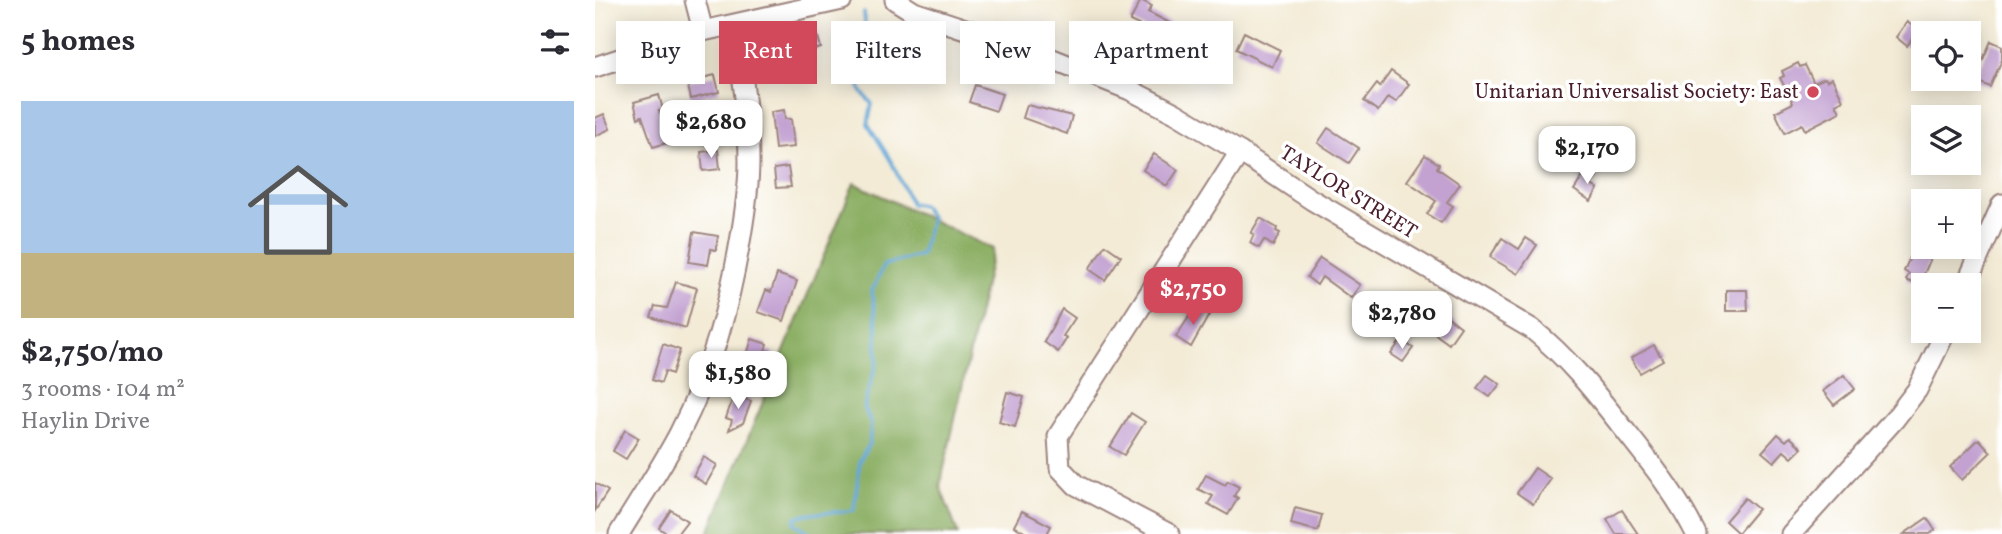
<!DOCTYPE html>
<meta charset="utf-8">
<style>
body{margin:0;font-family:Vollkorn,serif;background:#f2f2f3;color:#2b2b33;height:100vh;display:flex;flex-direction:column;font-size:26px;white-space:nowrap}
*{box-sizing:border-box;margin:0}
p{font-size:23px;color:#7c7c81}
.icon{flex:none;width:38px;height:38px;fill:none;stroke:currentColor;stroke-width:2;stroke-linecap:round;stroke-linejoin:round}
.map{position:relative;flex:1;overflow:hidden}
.panel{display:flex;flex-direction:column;background:#fff;width:595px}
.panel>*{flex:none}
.banner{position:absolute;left:21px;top:21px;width:665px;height:63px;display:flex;gap:14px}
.buttons{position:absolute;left:1316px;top:21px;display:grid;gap:14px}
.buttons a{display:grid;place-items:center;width:70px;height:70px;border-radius:0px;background:#fff;box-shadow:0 4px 18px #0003;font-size:35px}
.price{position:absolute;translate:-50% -60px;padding:0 16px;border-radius:14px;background:#fff;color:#222;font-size:23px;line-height:46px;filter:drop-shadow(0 2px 4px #0008)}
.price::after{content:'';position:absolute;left:50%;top:42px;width:21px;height:16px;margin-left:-10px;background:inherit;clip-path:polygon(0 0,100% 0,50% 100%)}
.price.current{background:#d1495b;color:#fff}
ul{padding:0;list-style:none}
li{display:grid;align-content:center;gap:14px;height:371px;padding:0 21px}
li span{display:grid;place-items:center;height:217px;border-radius:0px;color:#555}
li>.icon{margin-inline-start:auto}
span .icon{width:126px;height:126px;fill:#fffc;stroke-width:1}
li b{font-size:30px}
h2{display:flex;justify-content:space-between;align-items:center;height:84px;padding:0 21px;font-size:30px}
.pill{padding:0 24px;border-radius:0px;background:#fff;box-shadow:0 4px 18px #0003;font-size:24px;line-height:63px}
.pill.current{background:#d1495b;color:#fff}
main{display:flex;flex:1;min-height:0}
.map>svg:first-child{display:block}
.forest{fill:#8baf64;stroke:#6a6748;stroke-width:2}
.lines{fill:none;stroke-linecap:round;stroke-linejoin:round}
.stream{stroke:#60a6d6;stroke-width:3.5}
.building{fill:#c3a2d2}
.minor-casing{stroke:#9e8580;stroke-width:23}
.minor{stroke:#fff;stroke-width:19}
.poi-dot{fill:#d1495b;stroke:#fff;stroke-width:2.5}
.labels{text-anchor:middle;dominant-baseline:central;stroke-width:7;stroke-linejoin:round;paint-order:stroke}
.poi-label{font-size:21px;fill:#4a1f2b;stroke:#fff;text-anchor:end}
.street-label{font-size:21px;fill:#4a1f2b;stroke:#fff}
</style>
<main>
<section class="panel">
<h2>5 homes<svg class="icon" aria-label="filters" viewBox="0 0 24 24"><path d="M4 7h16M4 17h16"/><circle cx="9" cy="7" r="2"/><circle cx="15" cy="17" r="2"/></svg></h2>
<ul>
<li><span style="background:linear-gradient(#a9c7e8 70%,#c2b280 0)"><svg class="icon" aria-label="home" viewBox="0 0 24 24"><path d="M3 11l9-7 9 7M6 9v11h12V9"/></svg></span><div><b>$2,750/mo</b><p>3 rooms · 104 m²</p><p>Haylin Drive</p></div></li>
</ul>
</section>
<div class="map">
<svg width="1407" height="534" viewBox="0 0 1407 534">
<rect width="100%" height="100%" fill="#fff"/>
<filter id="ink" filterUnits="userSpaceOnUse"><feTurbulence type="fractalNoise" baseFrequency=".0143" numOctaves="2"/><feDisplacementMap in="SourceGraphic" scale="14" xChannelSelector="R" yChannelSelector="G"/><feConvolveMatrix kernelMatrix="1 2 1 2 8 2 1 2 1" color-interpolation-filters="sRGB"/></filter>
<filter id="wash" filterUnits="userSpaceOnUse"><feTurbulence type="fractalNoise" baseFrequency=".00686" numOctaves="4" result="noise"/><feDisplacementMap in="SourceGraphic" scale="28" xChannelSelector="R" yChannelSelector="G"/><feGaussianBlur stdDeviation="1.57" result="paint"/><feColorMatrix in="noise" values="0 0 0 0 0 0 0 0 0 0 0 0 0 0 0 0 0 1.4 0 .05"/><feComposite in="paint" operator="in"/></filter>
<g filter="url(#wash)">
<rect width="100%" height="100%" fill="#f3ebd6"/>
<path class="forest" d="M259,183L398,249L345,486L363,534H113Z"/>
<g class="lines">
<path class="stream" d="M217,534L200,523L201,517C221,511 239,514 259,510L265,460L274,444L276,424L269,406L282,362V327L277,291L289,265L326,255L336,218L327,205L316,204L296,161L273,124L277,104L266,91L263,76L256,70L254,60L272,44L269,13"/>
</g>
<g id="blocks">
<g class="building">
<path d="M546,0L557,6L553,12L575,23L569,37L535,21Z"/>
<path d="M1312,22L1323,30L1312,46L1301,37Z"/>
<path d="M649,32L685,50L677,67L641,49Z"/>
<path d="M222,33L226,48L208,53L212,68L197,72L194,60L175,66L171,52L207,42L206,37Z"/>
<path d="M1396,41L1407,46V60L1395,87L1379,80Z"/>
<path d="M1203,63L1205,67L1210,65L1219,83L1230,78L1232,81L1237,78L1248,100L1241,104L1245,112L1210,130L1207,124L1190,133L1180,112L1198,103L1185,78L1189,76L1187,71Z"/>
<path d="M796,71L814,84L801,102L793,97L783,111L769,101L782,84L785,87Z"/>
<path d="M120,75L124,92L96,99L92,82Z"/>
<path d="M380,85L407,94L401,111L374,102Z"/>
<path d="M64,95L68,110L64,111L75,142L58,147L47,116L43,118L39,102Z"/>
<path d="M432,105L477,116L472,134L428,118Z"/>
<path d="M189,110L190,119H196L199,147L180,149L176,112Z"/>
<path d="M9,114L15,129L0,136V118Z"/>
<path d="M733,128L764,148L754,163L723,143Z"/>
<path d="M123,150L125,169L108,171L106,152Z"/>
<path d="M559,154L583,170L572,186L548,170Z"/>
<path d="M830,155L844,164L842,168L865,184L852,202L858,206L846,223L832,214L841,201L812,181Z"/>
<path d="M193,167L196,187L181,188L179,169Z"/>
<path d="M992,170L1002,177L996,185L1003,189L996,201L979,190Z"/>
<path d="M665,218L682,228L681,231L685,233L678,246L669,240L664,248L655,243L659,234L656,233Z"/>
<path d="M99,232L123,236L121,250L116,249L113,265L94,262Z"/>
<path d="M907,238L924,249L931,238L942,245L923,274L895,257Z"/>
<path d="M510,245L526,256L510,280L494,269Z"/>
<path d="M1320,245L1338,253L1324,286L1311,280L1314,274L1309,271Z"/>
<path d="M725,258L765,285L756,298L727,277L722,285L712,277Z"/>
<path d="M182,274L202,281L189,321L163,312L171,290L176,292Z"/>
<path d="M81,282L102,288L91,328L56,317L60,306L72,308Z"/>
<path d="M1131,290H1152L1153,311H1131Z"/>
<path d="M601,306L614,315L596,347L581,337Z"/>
<path d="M467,309L480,318L468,336L472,338L463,352L449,342Z"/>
<path d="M840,316L849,323L853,317L866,327L854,344L832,328Z"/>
<path d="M157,339L172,344L170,350L178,352L173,369L150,361Z"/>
<path d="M806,340L818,348L808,362L796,354Z"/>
<path d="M68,344L85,350L77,374L70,371L66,383L57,380Z"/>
<path d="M1059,345L1068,360L1045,373L1036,358Z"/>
<path d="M892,375L905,384L895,397L882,388Z"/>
<path d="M1249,375L1260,389L1239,405L1228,391Z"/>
<path d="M412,392L429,397L420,427L404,422Z"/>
<path d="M139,395L156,401L148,423L134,430L137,420L131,418Z"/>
<path d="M536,413L550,422L529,455L515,447Z"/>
<path d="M30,430L44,438L31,459L18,451Z"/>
<path d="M1183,434L1191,441L1195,437L1207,448L1197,458L1189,451L1179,462L1167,452Z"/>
<path d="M1384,439L1396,452L1367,480L1355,467Z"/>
<path d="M109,457L122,465L111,484L98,476Z"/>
<path d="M940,468L956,479L938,504L922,493Z"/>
<path d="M611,475L630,485L633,481L644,487L639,496L643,498L633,515L613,504L618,496L603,489Z"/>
<path d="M0,483L13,491L0,511Z"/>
<path d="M1150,498L1163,509L1143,533L1130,521Z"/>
<path d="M700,508L727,515L723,531L696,524Z"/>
<path d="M76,510L92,521L82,534H73L64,528Z"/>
<path d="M1027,510L1043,534H1021L1012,519Z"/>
<path d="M427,511L456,526L452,534H433L419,526Z"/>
<path d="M1332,518L1340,530L1335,534H1309Z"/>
</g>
</g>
</g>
<g filter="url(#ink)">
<use href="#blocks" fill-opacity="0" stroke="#9e8580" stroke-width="2"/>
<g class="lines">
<g class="minor-casing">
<g id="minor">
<path d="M100,0L108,31"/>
<path d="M300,0L319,12L440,52L535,90L580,113L645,152L717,200L937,329C973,358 999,391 1028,428C1054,461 1082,495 1101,534"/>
<path d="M0,67L108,31L247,0"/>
<path d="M1371,285L1407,204"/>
<path d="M24,534C44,501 66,468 84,434C117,370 134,307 146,236C150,212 154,187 154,162C154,116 147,71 139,25"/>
<path d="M574,534L481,485L465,468L463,436L645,152"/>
<path d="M1196,534L1299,420L1322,390L1351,331"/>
</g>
</g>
<use href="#minor" class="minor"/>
</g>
</g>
<circle class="poi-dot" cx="1218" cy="92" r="7"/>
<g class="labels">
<g class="poi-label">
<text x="1204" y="92">Unitarian Universalist Society: East</text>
</g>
<g class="street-label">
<text transform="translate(753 193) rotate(32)">TAYLOR STREET</text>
</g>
</g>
</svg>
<div class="buttons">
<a><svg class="icon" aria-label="locate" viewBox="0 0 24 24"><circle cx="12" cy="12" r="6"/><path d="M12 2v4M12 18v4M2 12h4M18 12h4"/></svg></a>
<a><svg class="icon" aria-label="layers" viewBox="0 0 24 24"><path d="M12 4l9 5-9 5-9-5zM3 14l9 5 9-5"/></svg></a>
<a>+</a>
<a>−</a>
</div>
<b class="price" style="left:116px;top:160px">$2,680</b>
<b class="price" style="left:992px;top:186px">$2,170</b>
<b class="price current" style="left:598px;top:327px">$2,750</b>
<b class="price" style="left:807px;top:351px">$2,780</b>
<b class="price" style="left:143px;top:411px">$1,580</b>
<div class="banner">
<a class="pill">Buy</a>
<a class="pill current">Rent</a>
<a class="pill">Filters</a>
<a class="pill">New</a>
<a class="pill">Apartment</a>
</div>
</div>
</main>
